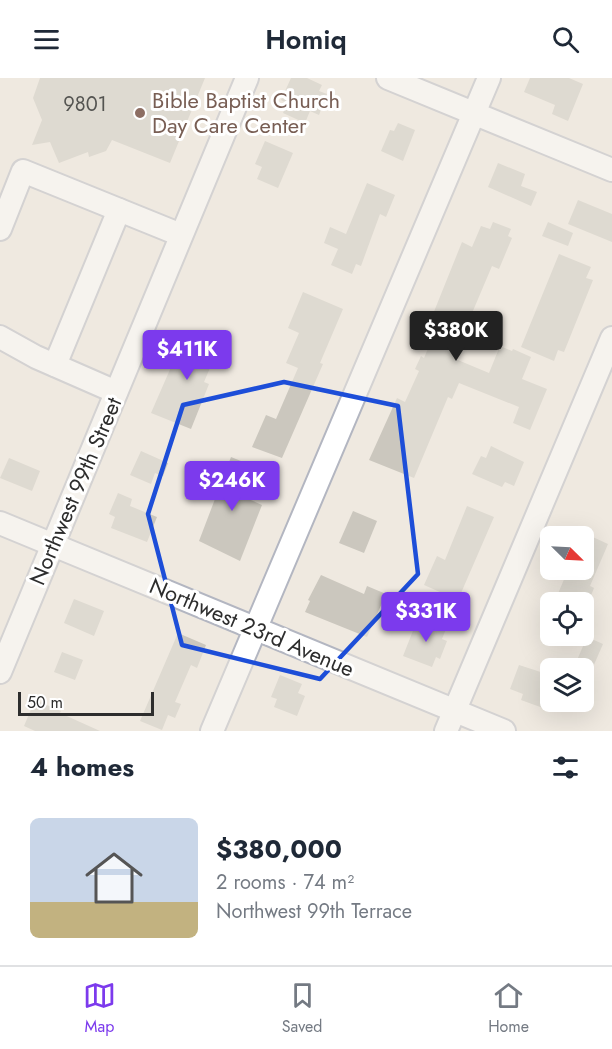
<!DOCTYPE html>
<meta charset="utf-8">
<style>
body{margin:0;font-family:Jost,sans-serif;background:#f2f2f3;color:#1f2937;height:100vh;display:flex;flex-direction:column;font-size:22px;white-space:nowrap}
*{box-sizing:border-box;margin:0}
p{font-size:20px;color:#747a83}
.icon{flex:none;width:33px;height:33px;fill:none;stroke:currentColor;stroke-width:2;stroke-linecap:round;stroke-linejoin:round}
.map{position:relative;height:653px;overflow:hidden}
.side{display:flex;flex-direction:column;background:#fff;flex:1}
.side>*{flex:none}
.needle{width:39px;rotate:114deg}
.fabs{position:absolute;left:540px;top:448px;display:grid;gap:12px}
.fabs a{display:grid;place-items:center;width:54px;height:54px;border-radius:9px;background:#fff;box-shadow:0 6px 24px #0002;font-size:30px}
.scale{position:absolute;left:18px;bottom:15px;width:136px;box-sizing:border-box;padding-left:6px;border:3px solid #2d2d2d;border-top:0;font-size:16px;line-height:21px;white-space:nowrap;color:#2d2d2d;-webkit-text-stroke:4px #fff;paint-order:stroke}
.price{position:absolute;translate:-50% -51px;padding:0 14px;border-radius:6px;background:#7c3aed;color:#fff;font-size:20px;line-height:39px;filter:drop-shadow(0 2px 3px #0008)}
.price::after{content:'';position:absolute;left:50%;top:36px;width:18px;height:14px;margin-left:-9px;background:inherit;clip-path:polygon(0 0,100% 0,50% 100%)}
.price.current{background:#222;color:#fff}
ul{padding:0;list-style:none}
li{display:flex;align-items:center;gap:18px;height:150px;padding:0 30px}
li+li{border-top:2px solid #e0e1e3}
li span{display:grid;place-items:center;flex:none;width:168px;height:120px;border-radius:9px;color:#555}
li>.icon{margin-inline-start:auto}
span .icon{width:72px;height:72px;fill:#fffc;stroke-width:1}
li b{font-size:26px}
h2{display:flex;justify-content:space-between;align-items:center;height:72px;padding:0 30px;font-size:26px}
header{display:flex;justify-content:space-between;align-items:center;height:78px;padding:0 30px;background:#fff;font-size:27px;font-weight:600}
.menu{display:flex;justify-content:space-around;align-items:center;height:84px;border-top:2px solid #e0e1e3;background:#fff;font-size:16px;color:#747a83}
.menu a{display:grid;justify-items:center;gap:3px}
.menu .current{color:#7c3aed}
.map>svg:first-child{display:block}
.building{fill:#cbc7be}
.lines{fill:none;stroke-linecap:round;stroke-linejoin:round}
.minor-casing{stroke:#b3b6c1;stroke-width:26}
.minor{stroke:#fff;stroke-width:22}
.marked{fill:none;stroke:#1d4ed8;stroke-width:4.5;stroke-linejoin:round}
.education-dot{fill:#8d6e63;stroke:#fff;stroke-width:2}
.labels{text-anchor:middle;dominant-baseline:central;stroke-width:6;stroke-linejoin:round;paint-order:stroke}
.number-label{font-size:20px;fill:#545451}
.education-label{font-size:22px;fill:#785e54;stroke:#fff;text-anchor:start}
.street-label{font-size:22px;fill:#2d2d2d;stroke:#fff}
</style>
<header><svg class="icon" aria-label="menu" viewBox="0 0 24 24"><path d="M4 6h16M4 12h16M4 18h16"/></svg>Homiq<svg class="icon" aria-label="search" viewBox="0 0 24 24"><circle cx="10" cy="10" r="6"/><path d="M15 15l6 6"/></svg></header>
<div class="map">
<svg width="612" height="653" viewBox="0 0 612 653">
<rect width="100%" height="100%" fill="#efe9e0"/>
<g class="building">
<path d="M40,0H205L170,85L112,62L106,73L89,79L88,74L59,85L50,64L32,67L42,42L33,20Z"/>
<path d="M291,0H307L322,7L319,13L327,16L319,37L310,33L305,45L283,35L287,25L281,22Z"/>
<path d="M530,0H569L583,6L568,43L552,36L555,27L524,14Z"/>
<path d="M398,45L415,52L403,83L381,73L390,52L394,53Z"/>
<path d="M265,63L293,75L278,110L257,101L262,89L255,86Z"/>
<path d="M498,85L525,96L521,108L537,114L531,128L488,109Z"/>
<path d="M367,105L395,117L386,139L380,136L361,188L356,186L352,196L331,187L338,171L324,165L330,149L346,156Z"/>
<path d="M578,122L612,136V164L568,146Z"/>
<path d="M493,144L511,151L508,158L512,160L499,191L492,188L453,280L489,295L500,268L512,273L513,271L531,279L522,301L547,311L530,352L513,345L519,329L459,305L452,321L448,319L414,400L369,382L397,320L405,324L419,293L415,291L421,278L424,280L437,249L429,246L462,164L472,169L481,148L490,151Z"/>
<path d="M548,144L573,155L568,168L542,158Z"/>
<path d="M559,176L591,189L586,200L593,202L564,274L558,272L554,283L521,269Z"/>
<path d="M303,214L343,231L320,285L323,286L282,380L252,369L266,337L276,341L298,290L286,285L299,255L288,250Z"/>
<path d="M194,253L221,264L204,304L209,306L191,351L151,335L185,257L192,260Z"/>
<path d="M491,368L524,384L514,408L505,404L502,409L472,396L481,378L486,380Z"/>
<path d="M141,373L168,385L163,398L155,395L151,406L130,397Z"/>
<path d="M231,379L256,389L244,419L262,427L240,483L199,463Z"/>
<path d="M9,380L40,393L32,413L0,400Z"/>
<path d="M118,415L132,421L130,428L157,439L147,464L111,450L115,439L109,436Z"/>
<path d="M467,428L494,439L458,522L424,507L437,478L445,482Z"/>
<path d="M353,433L377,443L364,475L339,465Z"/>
<path d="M584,455L608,466L590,508L594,510L588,525H554L568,492H584Z"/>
<path d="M321,497L364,516L367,508L386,516L367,559L305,534L310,523L308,522Z"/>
<path d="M74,521L104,533L94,558L64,545Z"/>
<path d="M418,540L446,551L442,561L447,563L440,581L436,579L432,589L403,578Z"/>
<path d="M178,555L206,567L197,590L191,587L175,624L181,626L175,640L168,637L162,652L140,643Z"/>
<path d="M587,559L603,566L593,589L577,582Z"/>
<path d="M62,574L83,582L75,602L54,594Z"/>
<path d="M519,587L550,597V627L545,625L543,630L521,622L523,616L510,611Z"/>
<path d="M280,597L302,606L298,615L305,618L297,638L274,629L277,621L271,619Z"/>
<path d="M35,622L61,633L60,635L100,653H35L24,648Z"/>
</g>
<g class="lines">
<g class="minor-casing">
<g id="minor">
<path d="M388,0L612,92"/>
<path d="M0,151L23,93L181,157"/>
<path d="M0,259L36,279L116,314"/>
<path d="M55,287L119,132"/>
<path d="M0,445L504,653"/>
<path d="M0,594L247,0"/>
<path d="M212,653L489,0"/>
<path d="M446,653L612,260"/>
</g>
</g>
<use href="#minor" class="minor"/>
</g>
<path d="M0 0H612V653H0ZM284,304L398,328L418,496L320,601L182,567L148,436L183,327Z" fill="#efe9e0" fill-opacity=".55" fill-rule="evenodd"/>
<path class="marked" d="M284,304L398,328L418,496L320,601L182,567L148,436L183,327Z"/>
<circle class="education-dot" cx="140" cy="35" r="6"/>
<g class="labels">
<g class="number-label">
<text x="85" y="26">9801</text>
</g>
<g class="education-label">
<text x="152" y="22">Bible Baptist Church<tspan x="152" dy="25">Day Care Center</tspan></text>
</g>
<g class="street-label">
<text transform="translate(75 413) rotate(-67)">Northwest 99th Street</text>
<text transform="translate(252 549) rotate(23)">Northwest 23rd Avenue</text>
</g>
</g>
</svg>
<div class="fabs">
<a><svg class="needle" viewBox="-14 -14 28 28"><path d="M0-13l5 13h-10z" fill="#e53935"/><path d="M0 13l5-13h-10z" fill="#747a83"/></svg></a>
<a><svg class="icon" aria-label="locate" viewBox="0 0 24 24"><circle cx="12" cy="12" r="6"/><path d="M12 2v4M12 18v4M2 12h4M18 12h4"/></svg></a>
<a><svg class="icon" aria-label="layers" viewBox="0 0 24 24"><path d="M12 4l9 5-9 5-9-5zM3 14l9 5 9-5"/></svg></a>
</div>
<div class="scale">50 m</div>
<b class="price current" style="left:456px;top:284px">$380K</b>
<b class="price" style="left:187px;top:303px">$411K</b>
<b class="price" style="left:232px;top:434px">$246K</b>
<b class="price" style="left:426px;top:565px">$331K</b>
</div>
<section class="side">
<h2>4 homes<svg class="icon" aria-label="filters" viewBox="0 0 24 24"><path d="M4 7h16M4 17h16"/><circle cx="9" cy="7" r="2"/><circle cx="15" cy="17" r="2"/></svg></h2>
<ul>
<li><span style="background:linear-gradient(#c9d6e8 70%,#c2b280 0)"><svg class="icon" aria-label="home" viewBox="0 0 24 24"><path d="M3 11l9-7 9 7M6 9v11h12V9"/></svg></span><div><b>$380,000</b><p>2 rooms · 74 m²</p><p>Northwest 99th Terrace</p></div></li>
</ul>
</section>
<nav class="menu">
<a class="current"><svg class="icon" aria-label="map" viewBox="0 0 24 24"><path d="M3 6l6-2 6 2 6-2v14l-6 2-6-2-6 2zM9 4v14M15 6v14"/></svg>Map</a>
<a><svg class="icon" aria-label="saved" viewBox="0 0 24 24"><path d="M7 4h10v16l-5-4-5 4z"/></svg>Saved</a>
<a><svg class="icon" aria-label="home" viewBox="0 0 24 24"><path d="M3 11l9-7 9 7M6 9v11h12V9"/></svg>Home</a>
</nav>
